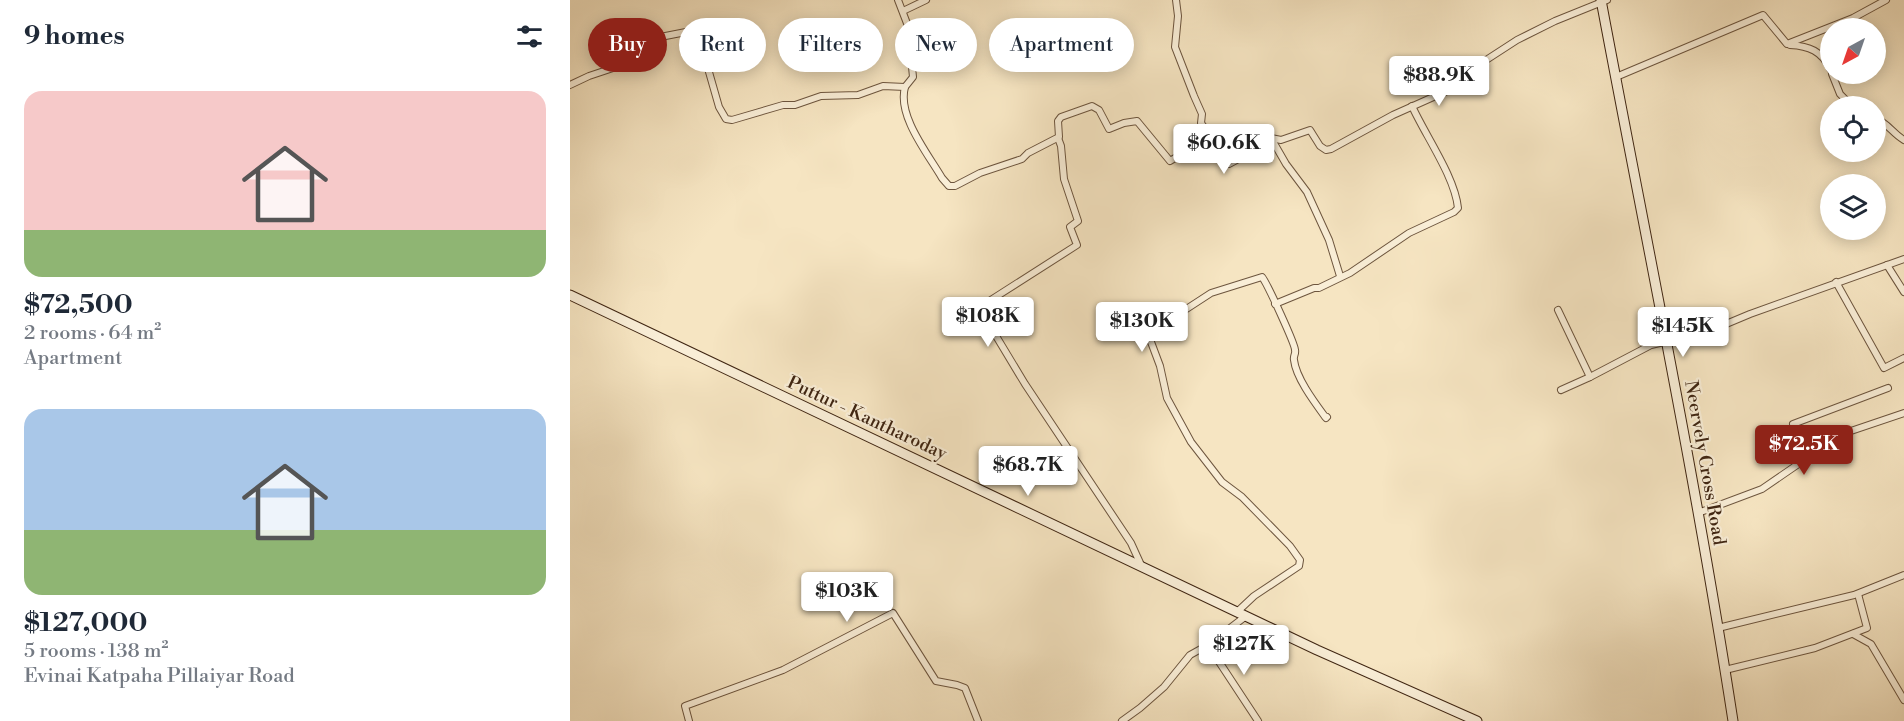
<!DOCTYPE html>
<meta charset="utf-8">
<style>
body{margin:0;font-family:"Libre Bodoni",serif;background:#f6f6f7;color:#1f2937;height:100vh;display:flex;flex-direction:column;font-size:22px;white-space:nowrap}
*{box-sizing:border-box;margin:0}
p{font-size:20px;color:#747a83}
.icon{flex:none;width:33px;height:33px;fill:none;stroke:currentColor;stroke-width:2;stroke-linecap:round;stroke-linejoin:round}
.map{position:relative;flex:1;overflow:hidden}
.side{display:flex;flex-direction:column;background:#fff;width:570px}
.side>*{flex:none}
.guide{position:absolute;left:18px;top:18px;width:570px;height:54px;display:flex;gap:12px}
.needle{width:39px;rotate:220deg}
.buttons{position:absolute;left:1250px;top:18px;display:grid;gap:12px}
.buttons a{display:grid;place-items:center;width:66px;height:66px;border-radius:50%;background:#fff;box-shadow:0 3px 15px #0003;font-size:30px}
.price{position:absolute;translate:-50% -51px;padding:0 14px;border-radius:6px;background:#fff;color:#222;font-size:20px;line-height:39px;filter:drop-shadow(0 2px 3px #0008)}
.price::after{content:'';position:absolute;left:50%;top:36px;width:18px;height:14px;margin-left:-9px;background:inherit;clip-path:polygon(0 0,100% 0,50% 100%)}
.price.current{background:#8f2418;color:#fff}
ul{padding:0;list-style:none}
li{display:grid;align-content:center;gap:12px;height:318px;padding:0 24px}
li span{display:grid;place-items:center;height:186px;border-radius:18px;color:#555}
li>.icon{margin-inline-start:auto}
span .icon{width:108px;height:108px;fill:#fffc;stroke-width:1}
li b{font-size:26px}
h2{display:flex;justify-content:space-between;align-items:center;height:72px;padding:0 24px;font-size:26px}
.tag{padding:0 21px;border-radius:27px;background:#fff;box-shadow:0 3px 15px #0003;font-size:21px;line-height:54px}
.tag.current{background:#8f2418;color:#fff}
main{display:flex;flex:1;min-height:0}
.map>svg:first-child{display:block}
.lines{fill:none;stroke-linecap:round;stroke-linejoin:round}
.street-casing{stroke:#6d553e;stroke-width:8}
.secondary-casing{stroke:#3f2512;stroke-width:11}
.street{stroke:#f9eed7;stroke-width:6}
.secondary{stroke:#f9eed7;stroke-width:9}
.labels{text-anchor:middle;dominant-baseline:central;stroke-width:4.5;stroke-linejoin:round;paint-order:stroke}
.street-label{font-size:18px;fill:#3f2512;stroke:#f9eed7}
</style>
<main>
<section class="side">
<h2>9 homes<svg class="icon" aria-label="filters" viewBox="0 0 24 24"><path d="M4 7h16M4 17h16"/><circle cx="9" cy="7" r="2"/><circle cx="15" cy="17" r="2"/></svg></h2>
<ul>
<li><span style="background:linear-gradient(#f6c9c9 75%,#8fb573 0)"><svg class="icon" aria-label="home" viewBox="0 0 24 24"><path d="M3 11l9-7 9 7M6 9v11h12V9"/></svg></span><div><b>$72,500</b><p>2 rooms · 64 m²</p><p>Apartment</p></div></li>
<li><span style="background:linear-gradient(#a9c7e8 65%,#8fb573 0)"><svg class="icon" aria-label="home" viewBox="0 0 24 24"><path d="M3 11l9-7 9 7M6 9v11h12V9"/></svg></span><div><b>$127,000</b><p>5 rooms · 138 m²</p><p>Evinai Katpaha Pillaiyar Road</p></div></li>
</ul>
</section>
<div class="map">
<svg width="1334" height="721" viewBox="0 0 1334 721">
<rect width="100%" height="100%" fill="#f6e5c2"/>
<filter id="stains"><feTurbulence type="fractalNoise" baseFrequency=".00333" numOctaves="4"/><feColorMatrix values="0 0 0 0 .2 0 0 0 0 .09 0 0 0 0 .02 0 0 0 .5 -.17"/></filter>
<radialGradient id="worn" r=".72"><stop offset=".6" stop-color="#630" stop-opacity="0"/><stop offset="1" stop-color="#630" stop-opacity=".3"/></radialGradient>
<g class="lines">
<g class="street-casing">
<g id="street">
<path d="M606,0L608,16L605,47L624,96L632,114L631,123L640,136L641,142C649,149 652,157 659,164C665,161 671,158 676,154C685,148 690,140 701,138L716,164L737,192L759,240L770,276"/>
<path d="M333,11L356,0"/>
<path d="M1220,45C1239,46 1252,51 1260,69"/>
<path d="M1262,74L1270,94L1282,106"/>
<path d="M1046,77L1193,15L1217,44L1283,18L1316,0"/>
<path d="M0,85L19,76L67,60C72,53 70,46 75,40L121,31L128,36L131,44L149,107L156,119L162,120L213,105H225L251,96L288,95L313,86L335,87L343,77L338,26L328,0"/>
<path d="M335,87C327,116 358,154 372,178L379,186H385L410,173L452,159L458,153L489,137L488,121L491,117L522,106L529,110L539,129L554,123L567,121L600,161L615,152L641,142"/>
<path d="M1305,118C1319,124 1321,132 1334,140"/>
<path d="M488,138L491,146L494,179L508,221L500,227L507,245L413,305L411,311L455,384L561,543L571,565"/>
<path d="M701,138L711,140L740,130L750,146L756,150L761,149L823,115L879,90L893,81L910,64L947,40L985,21L1037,0"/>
<path d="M1317,265L1334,292"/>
<path d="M1266,282L1314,368L1334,358"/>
<path d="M705,304L744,288H749L780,273L839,233L884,212L888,208C885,177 855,135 842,106"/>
<path d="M988,310L1020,377"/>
<path d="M991,390L1020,377L1081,345L1137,332L1180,314L1334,259"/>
<path d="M1236,460L1223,424L1318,388"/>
<path d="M1128,513L1192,489L1272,434L1334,413"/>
<path d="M667,612L684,596L729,566L730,560L720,546L672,497L652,482L621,442L597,398L590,366L578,334L641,293L692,277C697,283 725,344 725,350C726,354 723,356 724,360C726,378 745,403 756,418L757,417"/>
<path d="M1148,628L1284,595L1334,575"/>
<path d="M1283,634L1301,644L1334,700"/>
<path d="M638,645L688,721"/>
<path d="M1155,670L1245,648L1297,628L1288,594"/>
<path d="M119,721L115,706L213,670L323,613L366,681L387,685L395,688L408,721"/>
<path d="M552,721L570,708L594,687L620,655L638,645L676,616"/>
</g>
</g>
<g class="secondary-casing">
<g id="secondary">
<path d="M1031,0C1076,240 1126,480 1163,721"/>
<path d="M0,295L747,650L907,721"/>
</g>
</g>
<use href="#street" class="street"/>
<use href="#secondary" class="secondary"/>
</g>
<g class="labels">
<g class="street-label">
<text transform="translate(297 418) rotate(25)">Puttur - Kantharoday</text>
<text transform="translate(1135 463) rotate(80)">Neervely Cross Road</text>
</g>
</g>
<rect width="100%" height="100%" filter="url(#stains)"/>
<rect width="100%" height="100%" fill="url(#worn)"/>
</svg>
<div class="buttons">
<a><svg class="needle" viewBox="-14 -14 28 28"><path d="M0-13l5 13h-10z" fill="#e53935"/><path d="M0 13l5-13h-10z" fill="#747a83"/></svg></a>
<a><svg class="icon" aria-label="locate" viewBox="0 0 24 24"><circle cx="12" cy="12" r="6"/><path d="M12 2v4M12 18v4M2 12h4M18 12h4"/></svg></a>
<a><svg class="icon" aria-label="layers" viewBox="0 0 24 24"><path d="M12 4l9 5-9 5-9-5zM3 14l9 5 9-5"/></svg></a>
</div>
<b class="price" style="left:869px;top:107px">$88.9K</b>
<b class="price" style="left:654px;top:175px">$60.6K</b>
<b class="price" style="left:418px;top:348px">$108K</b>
<b class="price" style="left:572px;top:353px">$130K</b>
<b class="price" style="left:1113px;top:358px">$145K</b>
<b class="price current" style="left:1234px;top:476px">$72.5K</b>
<b class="price" style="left:458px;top:497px">$68.7K</b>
<b class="price" style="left:277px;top:623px">$103K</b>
<b class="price" style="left:674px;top:676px">$127K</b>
<div class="guide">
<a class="tag current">Buy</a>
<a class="tag">Rent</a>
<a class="tag">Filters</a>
<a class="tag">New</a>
<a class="tag">Apartment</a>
</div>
</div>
</main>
